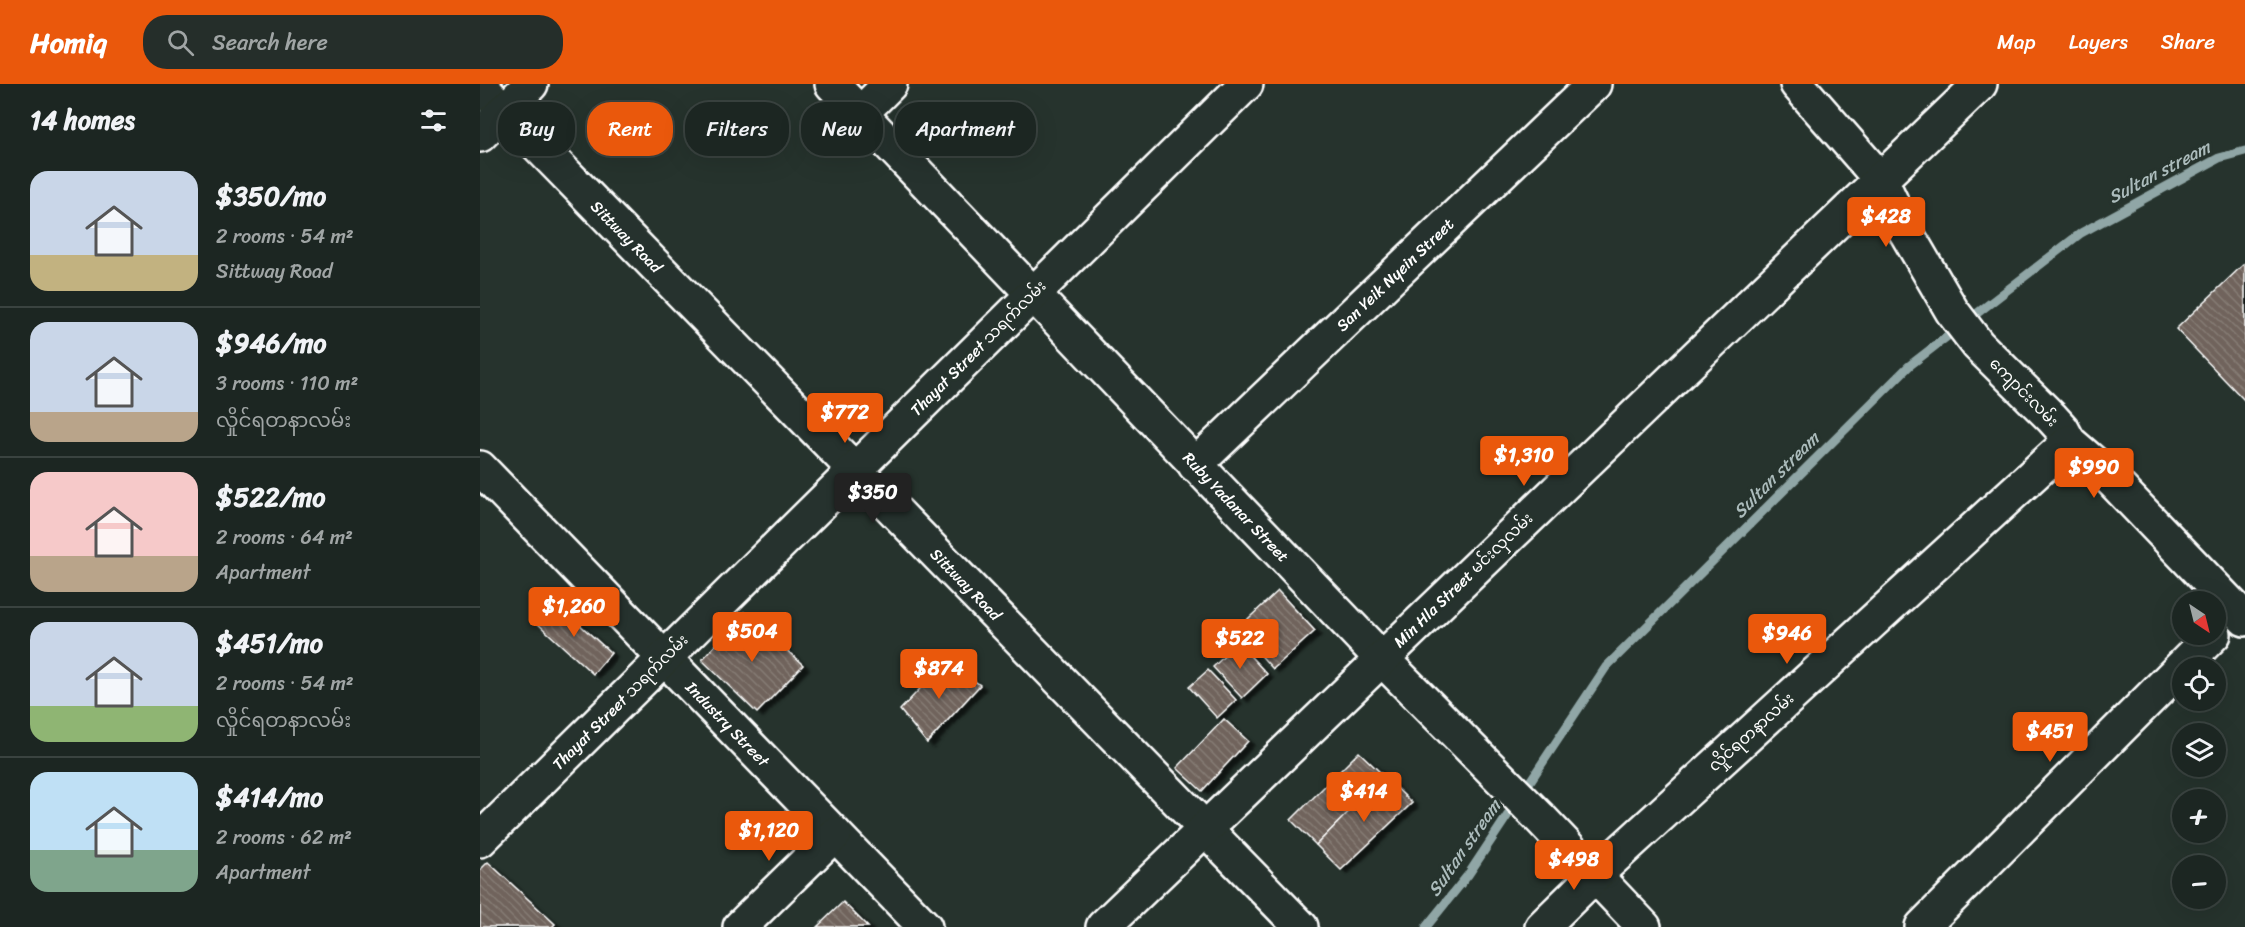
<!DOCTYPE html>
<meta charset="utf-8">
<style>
body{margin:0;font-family:Sriracha,"Noto Sans Myanmar",sans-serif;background:#252e2a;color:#f1f3f6;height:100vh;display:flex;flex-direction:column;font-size:22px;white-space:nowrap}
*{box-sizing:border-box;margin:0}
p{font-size:20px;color:#a0a5a5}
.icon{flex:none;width:33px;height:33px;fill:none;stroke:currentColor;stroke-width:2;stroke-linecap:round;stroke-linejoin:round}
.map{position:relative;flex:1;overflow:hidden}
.sheet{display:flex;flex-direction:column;background:#1c2622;width:480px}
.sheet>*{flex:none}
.guide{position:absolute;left:18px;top:18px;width:570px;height:54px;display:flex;gap:12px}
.needle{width:39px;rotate:145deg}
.fabs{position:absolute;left:1692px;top:507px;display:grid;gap:12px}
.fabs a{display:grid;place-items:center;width:54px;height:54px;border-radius:50%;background:#1c2622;box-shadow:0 6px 24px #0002,0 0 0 2px #3a4340;font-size:30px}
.price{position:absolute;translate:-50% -51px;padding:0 14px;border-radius:6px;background:#ea580c;color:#fff;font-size:20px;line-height:39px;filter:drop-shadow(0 2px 3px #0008)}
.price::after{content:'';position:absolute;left:50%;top:36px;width:18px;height:14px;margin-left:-9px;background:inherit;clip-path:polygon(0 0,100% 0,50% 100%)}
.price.selected{background:#222;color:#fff}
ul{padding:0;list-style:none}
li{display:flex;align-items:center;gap:18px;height:150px;padding:0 30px}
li+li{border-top:2px solid #3a4340}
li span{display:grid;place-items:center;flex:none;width:168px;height:120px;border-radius:18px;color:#555}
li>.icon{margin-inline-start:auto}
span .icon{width:72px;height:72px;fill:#fffc;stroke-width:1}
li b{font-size:26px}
h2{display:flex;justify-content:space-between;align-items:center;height:72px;padding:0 30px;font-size:26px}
.chip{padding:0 21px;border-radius:24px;background:#1c2622;box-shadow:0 6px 24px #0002,0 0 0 2px #3a4340;font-size:21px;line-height:54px}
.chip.selected{background:#ea580c;color:#fff}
header{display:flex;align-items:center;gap:36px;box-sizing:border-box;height:84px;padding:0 30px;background:#ea580c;color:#fff}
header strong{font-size:28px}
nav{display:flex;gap:33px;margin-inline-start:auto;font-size:21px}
.search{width:420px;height:54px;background:#252e2a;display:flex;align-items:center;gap:15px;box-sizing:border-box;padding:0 21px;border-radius:24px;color:#a0a5a5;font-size:22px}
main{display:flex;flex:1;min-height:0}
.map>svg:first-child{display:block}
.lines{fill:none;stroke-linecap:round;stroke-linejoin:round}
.stream{stroke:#90a6a6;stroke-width:9}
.building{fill:url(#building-back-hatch);stroke:#fff;stroke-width:1.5;filter:url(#shadow)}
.minor-casing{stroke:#fff;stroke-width:38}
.minor{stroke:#26332d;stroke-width:33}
.labels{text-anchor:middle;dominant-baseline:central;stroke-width:6;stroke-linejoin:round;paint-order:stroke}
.street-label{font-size:16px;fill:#fff;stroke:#26332d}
.water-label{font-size:18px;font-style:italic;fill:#acbcbc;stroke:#26332d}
</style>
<header>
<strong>Homiq</strong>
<div class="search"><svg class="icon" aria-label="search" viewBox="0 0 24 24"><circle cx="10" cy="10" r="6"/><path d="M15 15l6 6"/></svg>Search here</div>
<nav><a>Map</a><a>Layers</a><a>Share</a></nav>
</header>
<main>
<section class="sheet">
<h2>14 homes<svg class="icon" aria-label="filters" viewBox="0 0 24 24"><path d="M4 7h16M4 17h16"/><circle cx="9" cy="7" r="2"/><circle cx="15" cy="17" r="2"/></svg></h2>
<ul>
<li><span style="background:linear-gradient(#c9d6e8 70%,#c2b280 0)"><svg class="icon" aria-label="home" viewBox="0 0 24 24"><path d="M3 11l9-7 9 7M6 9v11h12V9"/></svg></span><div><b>$350/mo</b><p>2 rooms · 54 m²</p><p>Sittway Road</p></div></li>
<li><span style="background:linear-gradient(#c9d6e8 75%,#b9a48a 0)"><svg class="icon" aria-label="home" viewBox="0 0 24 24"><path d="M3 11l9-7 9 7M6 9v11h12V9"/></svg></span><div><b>$946/mo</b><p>3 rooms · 110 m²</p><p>လှိုင်ရတနာလမ်း</p></div></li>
<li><span style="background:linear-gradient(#f6c9c9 70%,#b9a48a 0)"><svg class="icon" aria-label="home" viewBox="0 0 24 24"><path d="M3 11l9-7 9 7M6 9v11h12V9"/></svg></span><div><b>$522/mo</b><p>2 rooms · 64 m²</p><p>Apartment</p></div></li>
<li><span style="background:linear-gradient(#c9d6e8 70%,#8fb573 0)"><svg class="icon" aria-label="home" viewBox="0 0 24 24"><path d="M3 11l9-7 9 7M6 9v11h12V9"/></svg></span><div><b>$451/mo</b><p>2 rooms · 54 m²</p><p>လှိုင်ရတနာလမ်း</p></div></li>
<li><span style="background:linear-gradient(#bfe0f5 65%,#7fa58c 0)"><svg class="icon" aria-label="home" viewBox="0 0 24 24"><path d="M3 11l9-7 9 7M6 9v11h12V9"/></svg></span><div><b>$414/mo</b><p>2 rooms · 62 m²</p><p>Apartment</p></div></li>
</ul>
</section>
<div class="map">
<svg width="1765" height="843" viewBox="0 0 1765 843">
<defs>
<pattern id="building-back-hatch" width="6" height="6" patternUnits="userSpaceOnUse" patternTransform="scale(1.5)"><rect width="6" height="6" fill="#70645b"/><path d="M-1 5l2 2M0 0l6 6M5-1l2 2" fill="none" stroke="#857b74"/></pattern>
<filter id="shadow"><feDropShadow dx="6" dy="4" stdDeviation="1.5" flood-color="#0009"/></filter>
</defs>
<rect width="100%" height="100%" fill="#26332d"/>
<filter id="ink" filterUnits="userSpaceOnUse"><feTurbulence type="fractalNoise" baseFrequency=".0167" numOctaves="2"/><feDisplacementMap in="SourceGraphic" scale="12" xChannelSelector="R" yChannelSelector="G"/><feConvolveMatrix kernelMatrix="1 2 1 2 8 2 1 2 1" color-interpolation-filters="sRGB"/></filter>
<g filter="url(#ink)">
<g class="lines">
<path class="stream" d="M946,843L988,791L1126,583L1429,282L1601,149L1739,74L1765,67"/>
</g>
<g class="building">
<path d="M1765,179V317L1696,245Z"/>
<path d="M798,507L835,547L793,585L757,545Z"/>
<path d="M76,519L131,569L113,590L57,539Z"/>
<path d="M265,528L323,581L277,629L222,576Z"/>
<path d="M758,559L787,590L762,614L733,583Z"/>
<path d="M467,576L500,601L447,659L420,626Z"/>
<path d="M728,586L756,616L737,634L709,603Z"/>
<path d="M744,635L768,657L722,707L697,684Z"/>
<path d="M879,668L904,692L836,761L811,736Z"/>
<path d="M904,692L932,719L861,786L836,761Z"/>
<path d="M8,778L75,840L72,843H0V786Z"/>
<path d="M363,818L388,843H337Z"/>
</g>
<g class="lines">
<g class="minor-casing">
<g id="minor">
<path id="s1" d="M352,0L901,574L1062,736L1164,843"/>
<path d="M1317,0L1401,96L1423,143L1472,227L1498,261L1572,334L1582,345L1589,358L1625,389L1765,535"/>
<path id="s2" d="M0,2L821,843"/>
<path d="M380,30L410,0"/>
<path d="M0,51L51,0"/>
<path id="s3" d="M715,381L1114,0"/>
<path id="s4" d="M0,384L445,843"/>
<path d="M0,756L766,0"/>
<path d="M260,843L355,750"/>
<path d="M623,843L1500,0"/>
<path d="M1062,843L1114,792L1589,358"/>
<path d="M1442,843L1734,550"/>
</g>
</g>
<use href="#minor" class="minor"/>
</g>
</g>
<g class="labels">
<g class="street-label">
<text stroke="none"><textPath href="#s2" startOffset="210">Sittway Road</textPath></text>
<text stroke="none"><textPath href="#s3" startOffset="276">San Yeik Nyein Street</textPath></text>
<text transform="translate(498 264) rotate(-45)">Thayat Street သရက်လမ်း</text>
<text transform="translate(1544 308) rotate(45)">ကျောင်းလမ်း</text>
<text stroke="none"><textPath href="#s1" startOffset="585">Ruby Yadanar Street</textPath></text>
<text transform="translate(983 496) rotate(-44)">Min Hla Street မင်းလှလမ်း</text>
<text stroke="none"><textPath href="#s2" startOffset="696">Sittway Road</textPath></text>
<text transform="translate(140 618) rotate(-45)">Thayat Street သရက်လမ်း</text>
<text stroke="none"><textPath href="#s4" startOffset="356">Industry Street</textPath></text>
<text transform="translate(1271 648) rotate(-42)">လှိုင်ရတနာလမ်း</text>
</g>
<g class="water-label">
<text transform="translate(1679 88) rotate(-28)">Sultan stream</text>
<text transform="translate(1296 391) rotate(-45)">Sultan stream</text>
<text transform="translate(984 764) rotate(-55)">Sultan stream</text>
</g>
</g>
</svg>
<div class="fabs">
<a><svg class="needle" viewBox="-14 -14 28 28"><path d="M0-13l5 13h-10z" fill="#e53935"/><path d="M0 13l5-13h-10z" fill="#a0a5a5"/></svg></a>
<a><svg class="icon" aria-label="locate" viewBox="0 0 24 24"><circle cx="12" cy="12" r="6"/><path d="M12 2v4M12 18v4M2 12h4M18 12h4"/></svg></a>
<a><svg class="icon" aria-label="layers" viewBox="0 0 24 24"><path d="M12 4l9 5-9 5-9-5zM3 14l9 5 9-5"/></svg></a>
<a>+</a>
<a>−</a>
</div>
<b class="price" style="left:1406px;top:164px">$428</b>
<b class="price" style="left:365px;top:360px">$772</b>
<b class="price" style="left:1044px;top:403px">$1,310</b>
<b class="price" style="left:1614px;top:415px">$990</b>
<b class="price selected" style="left:393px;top:440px">$350</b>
<b class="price" style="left:94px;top:554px">$1,260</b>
<b class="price" style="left:272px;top:579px">$504</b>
<b class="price" style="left:1307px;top:581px">$946</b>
<b class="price" style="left:760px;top:586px">$522</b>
<b class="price" style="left:459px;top:616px">$874</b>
<b class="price" style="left:1570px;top:679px">$451</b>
<b class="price" style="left:884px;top:739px">$414</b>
<b class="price" style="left:289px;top:778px">$1,120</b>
<b class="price" style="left:1094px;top:807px">$498</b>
<div class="guide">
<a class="chip">Buy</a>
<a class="chip selected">Rent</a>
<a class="chip">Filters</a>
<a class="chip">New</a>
<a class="chip">Apartment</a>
</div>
</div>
</main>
